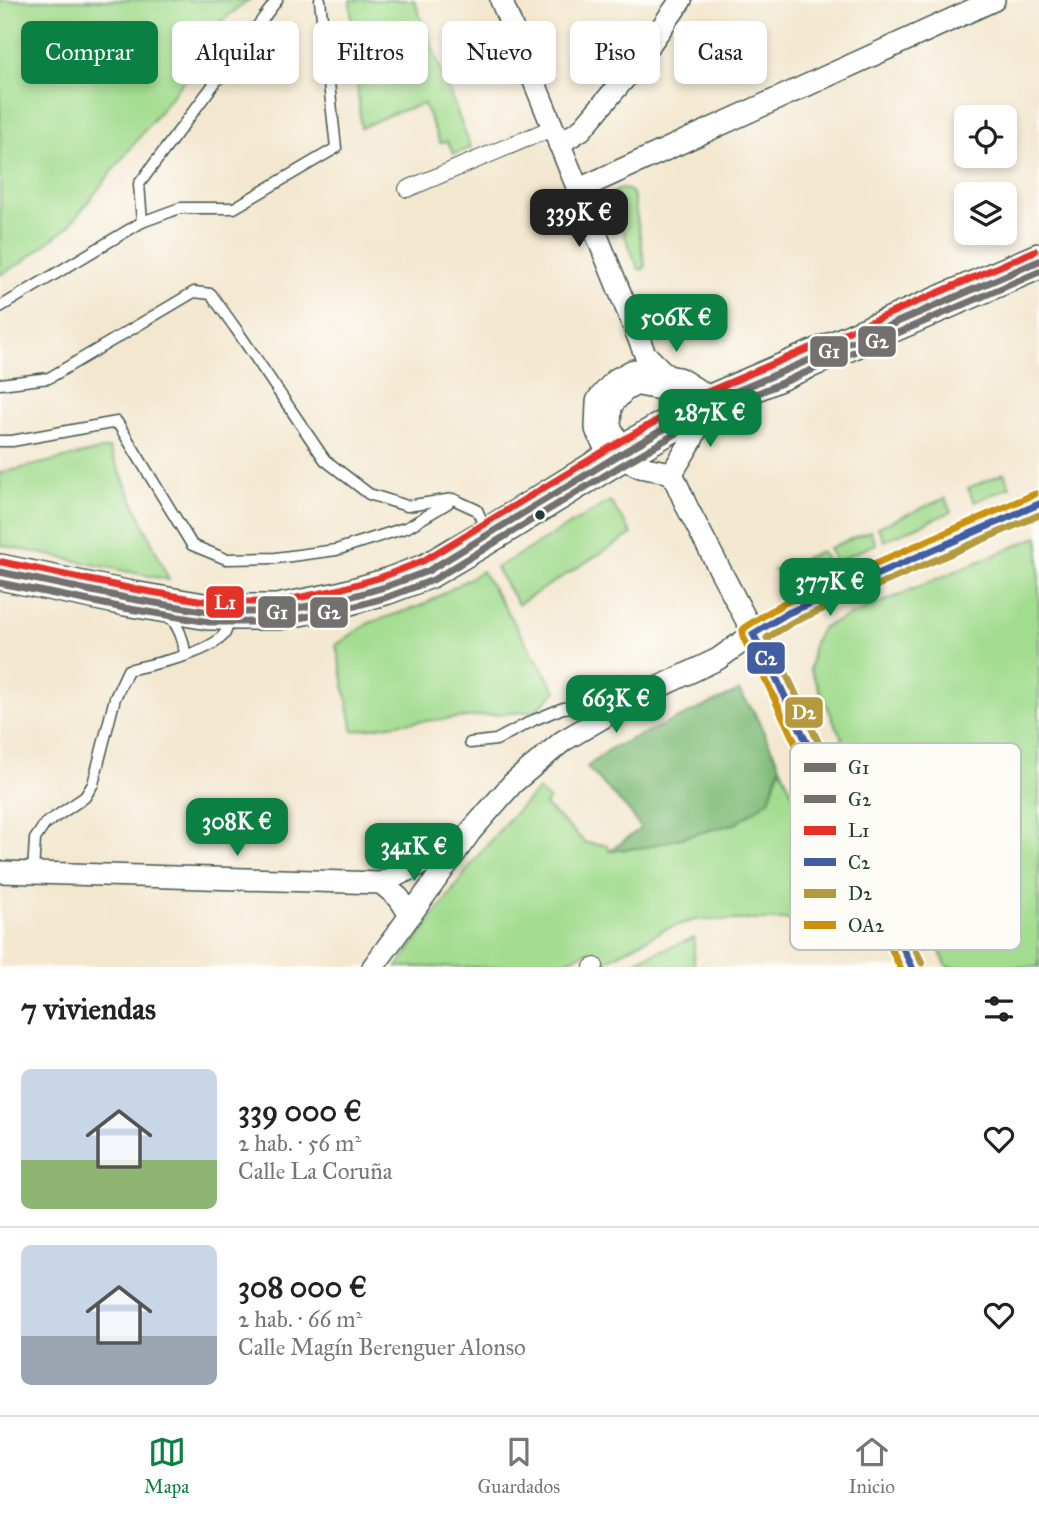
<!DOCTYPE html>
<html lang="es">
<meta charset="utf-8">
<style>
body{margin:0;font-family:"IM FELL Great Primer",serif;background:#f6f6f6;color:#222;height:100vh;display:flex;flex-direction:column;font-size:26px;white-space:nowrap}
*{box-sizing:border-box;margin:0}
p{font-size:23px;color:#767676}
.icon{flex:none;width:38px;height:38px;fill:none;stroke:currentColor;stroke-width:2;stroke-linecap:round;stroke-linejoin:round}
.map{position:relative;height:967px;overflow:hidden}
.drawer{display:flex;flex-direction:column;background:#fff;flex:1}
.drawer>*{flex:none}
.top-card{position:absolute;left:21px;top:21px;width:998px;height:63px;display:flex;gap:14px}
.tools{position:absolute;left:954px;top:105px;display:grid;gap:14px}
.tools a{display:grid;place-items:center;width:63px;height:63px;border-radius:10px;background:#fff;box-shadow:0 4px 10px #0003;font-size:35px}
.price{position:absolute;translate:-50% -60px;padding:0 16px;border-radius:14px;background:#0b8043;color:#fff;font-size:23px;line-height:46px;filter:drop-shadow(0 2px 4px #0008)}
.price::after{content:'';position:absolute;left:50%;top:42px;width:21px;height:16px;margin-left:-10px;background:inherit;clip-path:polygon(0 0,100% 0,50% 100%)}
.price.active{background:#222;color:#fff}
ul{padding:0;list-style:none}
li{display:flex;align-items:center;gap:21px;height:175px;padding:0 21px}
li+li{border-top:2px solid #e0e0e0}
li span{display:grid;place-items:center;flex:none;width:196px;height:140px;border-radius:10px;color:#555}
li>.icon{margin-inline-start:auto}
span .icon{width:84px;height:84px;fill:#fffc;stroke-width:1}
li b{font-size:30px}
h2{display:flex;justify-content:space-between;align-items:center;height:84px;padding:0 21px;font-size:30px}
.tag{padding:0 24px;border-radius:10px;background:#fff;box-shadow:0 4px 10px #0003;font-size:24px;line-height:63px}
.tag.active{background:#0b8043;color:#fff}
.menu{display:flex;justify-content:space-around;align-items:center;height:98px;border-top:2px solid #e0e0e0;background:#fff;font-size:19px;color:#767676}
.menu a{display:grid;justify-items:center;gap:4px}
.menu .active{color:#0b8043}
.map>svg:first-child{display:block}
.green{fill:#a2dc8e;stroke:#608c61;stroke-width:2}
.forest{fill:#81bc79;stroke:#507c56;stroke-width:2}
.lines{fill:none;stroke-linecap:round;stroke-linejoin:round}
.service-casing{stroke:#3f564b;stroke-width:13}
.pedestrian-casing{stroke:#3f564b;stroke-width:18}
.minor-casing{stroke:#3f564b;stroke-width:24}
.trunk-casing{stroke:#3f564b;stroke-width:38}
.service{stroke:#fff;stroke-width:10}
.pedestrian{stroke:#fff;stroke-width:16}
.minor{stroke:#fff;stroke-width:21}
.trunk{stroke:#fff;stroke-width:35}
.bus-1-casing{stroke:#fdfcf7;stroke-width:12}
.bus-2-casing{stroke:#fdfcf7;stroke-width:12}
.bus-3-casing{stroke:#fdfcf7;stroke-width:12}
.bus-4-casing{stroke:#fdfcf7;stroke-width:12}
.bus-5-casing{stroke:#fdfcf7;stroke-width:12}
.bus-6-casing{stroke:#fdfcf7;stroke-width:12}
.bus-1{stroke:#727170;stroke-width:7}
.bus-2{stroke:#727170;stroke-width:7}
.bus-3{stroke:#e43229;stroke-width:7}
.bus-4{stroke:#435da3;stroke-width:7}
.bus-5{stroke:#b49a3d;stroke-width:7}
.bus-6{stroke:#cc910a;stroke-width:7}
.bus-dot{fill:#1f3d34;stroke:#fdfcf7;stroke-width:2.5}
.key{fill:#fdfcf7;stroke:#bac3bc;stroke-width:2}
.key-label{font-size:19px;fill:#1f3d34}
.line-badge{stroke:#fdfcf7;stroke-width:2.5}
.badge-label{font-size:19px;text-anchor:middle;font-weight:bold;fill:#fff}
</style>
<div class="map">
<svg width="1039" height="967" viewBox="0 0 1039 967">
<rect width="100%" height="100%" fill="#fdfcf7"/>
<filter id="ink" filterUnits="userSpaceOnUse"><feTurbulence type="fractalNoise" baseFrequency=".0143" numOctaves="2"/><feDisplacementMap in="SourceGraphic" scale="14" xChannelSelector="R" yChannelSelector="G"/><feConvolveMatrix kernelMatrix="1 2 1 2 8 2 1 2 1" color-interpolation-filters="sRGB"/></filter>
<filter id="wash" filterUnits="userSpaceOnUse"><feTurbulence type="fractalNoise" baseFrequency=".00686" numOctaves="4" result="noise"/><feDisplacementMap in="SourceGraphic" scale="28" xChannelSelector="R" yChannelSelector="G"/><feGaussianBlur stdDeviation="1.57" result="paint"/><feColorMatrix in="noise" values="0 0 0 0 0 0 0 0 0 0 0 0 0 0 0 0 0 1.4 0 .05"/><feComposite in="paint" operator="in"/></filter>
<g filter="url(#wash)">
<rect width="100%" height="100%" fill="#f3e7cf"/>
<g class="green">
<path d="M0,0H249L219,23L224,30L69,226L24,261L0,275Z"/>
<path d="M350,0H414L471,148L454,154L447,141L440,143L424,104L391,114L361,128Z"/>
<path d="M619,189L629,190L633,194L645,266L644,269L641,270L638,268L611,202L612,194Z"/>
<path d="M109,448L169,580L0,545V473Z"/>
<path d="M1004,473L1010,487L974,502L968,488Z"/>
<path d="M945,498L951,512L884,541L878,527Z"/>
<path d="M610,501L632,534L518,604L496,568Z"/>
<path d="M870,531L876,544L835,562L829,548Z"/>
<path d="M1039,536V967H947L810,669L814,642L823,627Z"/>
<path d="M821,551L828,564L826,565L823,563L801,572V575H793L773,570H778Z"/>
<path d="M482,571L556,691L535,711L402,723L353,731L336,645L369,623L423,605Z"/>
<path d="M780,766L850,920H695L665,929L597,966L588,951L553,967H397L476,858L508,820L538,790L549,800L545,805L586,843L607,845L610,851L646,847L737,823L776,777Z"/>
<path d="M694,938V967H624L647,956Z"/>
</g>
<path class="forest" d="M739,691L754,712L780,766L769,800L737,823L646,847L610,851L641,828L628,810L587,767L611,748Z"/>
</g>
<g filter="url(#ink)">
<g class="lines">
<g class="service-casing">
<g id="service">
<path d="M142,222L139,184L277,0"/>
<path d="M0,307L142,222L180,208H234L336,148L320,0"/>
<path d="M0,384L49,378L194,292L211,294L236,329L325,460L369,494L407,506L453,499L477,510L486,530"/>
<path d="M0,441H12L117,422L192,545L226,559L276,558L336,550L408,527L448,503"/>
<path d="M169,615C179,627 184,639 185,655"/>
<path d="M470,743L496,740L534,720L563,708L577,707L609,712"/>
<path d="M33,873L35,839L45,824L85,797L93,784L115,698L128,670C152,664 211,654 225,633C227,629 228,622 229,617"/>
</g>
</g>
<g class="pedestrian-casing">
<g id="pedestrian">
<path d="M407,189L552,128"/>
<path d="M592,967L595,966"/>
</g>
</g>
<g class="minor-casing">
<g id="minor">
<path d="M501,0L645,354L675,384"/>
<path d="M559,144L581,130L631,71L681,0"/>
<path d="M577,190L994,0"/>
<path d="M617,456L640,467L672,473"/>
<path d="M672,473L687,507L772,669L912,967"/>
<path d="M672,473L692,440L706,406"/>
<path d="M0,872L381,883L427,861L457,840"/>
<path d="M381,883L399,898L410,915"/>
<path d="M373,967L471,831L513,783L563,741L640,696L718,659L753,634L788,613L1039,504"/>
</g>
</g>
<g class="trunk-casing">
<g id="trunk">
<path d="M617,456L603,428L604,403L620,385L635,377L677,385L707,404"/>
<path d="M0,572L126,598L209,612H278L339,600L385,587L428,571L489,535L617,456L707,404L1039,261"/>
</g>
</g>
<use href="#service" class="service"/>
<use href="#pedestrian" class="pedestrian"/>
<use href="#minor" class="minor"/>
<use href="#trunk" class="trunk"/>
<g class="bus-1-casing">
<path id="bus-1" d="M0,572L126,598L209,612H278L339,600L385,587L428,571L617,456L707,404L1039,261"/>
</g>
<g class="bus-2-casing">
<path id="bus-2" d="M0,583L124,608L209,622H279L341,610L388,597L433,580L622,465L712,413L1039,272"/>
</g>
<g class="bus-3-casing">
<path id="bus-3" d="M2,562L128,588L210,602H277L337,590L382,577L423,561L611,447L703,394L1035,251"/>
</g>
<g class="bus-4-casing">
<path id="bus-4" d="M912,967L772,669L753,634L788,613L1039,504"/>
</g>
<g class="bus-5-casing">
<path id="bus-5" d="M922,963L782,665L767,638L793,622L1039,515"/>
</g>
<g class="bus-6-casing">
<path id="bus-6" d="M900,967L763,674L743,637V630L747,626L784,603L1035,494"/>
</g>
<use href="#bus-1" class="bus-1"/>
<use href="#bus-2" class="bus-2"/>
<use href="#bus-3" class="bus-3"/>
<use href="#bus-4" class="bus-4"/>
<use href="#bus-5" class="bus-5"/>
<use href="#bus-6" class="bus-6"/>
</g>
</g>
<circle class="bus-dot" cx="540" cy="515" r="6"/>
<rect x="790" y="743" width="231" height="207" rx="10" class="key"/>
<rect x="804" y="763" width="32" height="9" fill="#727170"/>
<rect x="804" y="795" width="32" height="8" fill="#727170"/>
<rect x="804" y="826" width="32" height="9" fill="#e43229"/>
<rect x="804" y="858" width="32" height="8" fill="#435da3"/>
<rect x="804" y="889" width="32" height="9" fill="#b49a3d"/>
<rect x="804" y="921" width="32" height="8" fill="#cc910a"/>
<g class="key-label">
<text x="848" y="774">G1</text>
<text x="848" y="806">G2</text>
<text x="848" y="837">L1</text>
<text x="848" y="869">C2</text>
<text x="848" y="900">D2</text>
<text x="848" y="932">OA2</text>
</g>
<g class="line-badge">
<rect x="857" y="325" width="40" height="33" rx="7" fill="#727170"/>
<rect x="809" y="335" width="40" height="33" rx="7" fill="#727170"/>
<rect x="205" y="585" width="40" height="34" rx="7" fill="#e43229"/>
<rect x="257" y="595" width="40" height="34" rx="7" fill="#727170"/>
<rect x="309" y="596" width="40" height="33" rx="7" fill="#727170"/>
<rect x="746" y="641" width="40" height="34" rx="7" fill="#435da3"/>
<rect x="784" y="696" width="40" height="33" rx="7" fill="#b49a3d"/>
</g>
<g class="badge-label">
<text x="877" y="348">G2</text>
<text x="829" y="358">G1</text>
<text x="225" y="609">L1</text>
<text x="277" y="619">G1</text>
<text x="329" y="619">G2</text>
<text x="766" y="665">C2</text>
<text x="804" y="719">D2</text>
</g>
</svg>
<div class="tools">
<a><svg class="icon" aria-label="locate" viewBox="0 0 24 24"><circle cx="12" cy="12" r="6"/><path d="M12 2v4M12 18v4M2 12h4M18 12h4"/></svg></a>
<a><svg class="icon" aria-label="layers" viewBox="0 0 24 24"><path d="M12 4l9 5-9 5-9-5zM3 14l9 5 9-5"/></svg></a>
</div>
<b class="price active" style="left:579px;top:249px">339K €</b>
<b class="price" style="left:676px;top:354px">506K €</b>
<b class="price" style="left:710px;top:449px">287K €</b>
<b class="price" style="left:830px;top:618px">377K €</b>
<b class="price" style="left:616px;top:735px">663K €</b>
<b class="price" style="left:237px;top:858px">308K €</b>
<b class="price" style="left:414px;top:883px">341K €</b>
<div class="top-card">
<a class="tag active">Comprar</a>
<a class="tag">Alquilar</a>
<a class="tag">Filtros</a>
<a class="tag">Nuevo</a>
<a class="tag">Piso</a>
<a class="tag">Casa</a>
</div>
</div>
<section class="drawer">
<h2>7 viviendas<svg class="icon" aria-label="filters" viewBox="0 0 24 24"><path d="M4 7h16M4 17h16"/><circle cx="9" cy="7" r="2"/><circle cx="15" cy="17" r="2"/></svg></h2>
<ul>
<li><span style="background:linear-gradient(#c9d6e8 65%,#8fb573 0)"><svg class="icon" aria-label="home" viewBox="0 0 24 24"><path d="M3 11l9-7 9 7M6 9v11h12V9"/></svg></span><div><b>339 000 €</b><p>2 hab. · 56 m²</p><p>Calle La Coruña</p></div><svg class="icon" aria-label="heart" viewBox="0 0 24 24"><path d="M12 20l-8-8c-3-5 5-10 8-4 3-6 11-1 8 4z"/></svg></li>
<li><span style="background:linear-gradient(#c9d6e8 65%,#9aa5b1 0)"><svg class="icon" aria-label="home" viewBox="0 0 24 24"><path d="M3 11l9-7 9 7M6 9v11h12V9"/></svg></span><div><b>308 000 €</b><p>2 hab. · 66 m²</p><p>Calle Magín Berenguer Alonso</p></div><svg class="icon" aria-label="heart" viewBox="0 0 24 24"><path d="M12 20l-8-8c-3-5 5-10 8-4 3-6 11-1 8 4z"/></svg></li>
</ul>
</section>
<nav class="menu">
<a class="active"><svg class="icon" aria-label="map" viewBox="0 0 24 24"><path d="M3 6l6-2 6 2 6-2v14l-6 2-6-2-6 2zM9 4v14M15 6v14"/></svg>Mapa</a>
<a><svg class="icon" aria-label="saved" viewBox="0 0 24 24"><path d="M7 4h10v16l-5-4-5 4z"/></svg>Guardados</a>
<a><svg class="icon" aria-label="home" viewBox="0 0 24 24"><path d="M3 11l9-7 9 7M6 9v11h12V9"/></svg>Inicio</a>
</nav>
